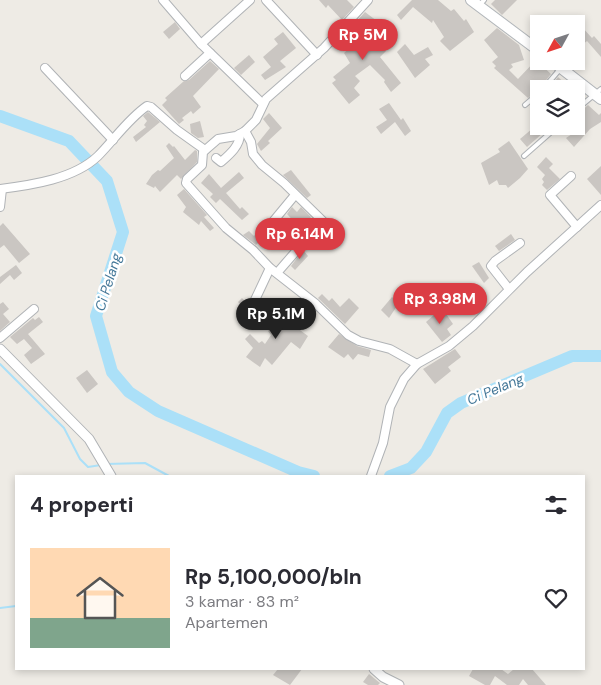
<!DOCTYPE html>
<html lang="id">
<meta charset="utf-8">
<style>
body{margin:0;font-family:"DM Sans",sans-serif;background:#f2f2f3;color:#2b2b33;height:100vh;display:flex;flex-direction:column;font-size:19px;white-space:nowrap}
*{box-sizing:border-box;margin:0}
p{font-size:16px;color:#7c7c81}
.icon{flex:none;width:28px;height:28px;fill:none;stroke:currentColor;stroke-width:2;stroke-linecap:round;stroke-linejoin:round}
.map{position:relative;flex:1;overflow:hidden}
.sheet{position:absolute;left:15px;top:475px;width:570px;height:195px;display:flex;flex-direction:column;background:#fff;border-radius:0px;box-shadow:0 2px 8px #0003}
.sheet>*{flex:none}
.needle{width:32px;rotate:230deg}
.buttons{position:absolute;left:530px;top:15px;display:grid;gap:10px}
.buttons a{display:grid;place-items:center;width:55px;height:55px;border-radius:0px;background:#fff;box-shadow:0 2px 8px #0003;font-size:25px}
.price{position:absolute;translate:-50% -42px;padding:0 11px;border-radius:18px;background:#db3d45;color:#fff;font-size:16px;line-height:32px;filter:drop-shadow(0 1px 2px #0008)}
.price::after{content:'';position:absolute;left:50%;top:30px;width:15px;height:11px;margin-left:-8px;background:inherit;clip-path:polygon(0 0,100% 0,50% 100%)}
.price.selected{background:#222;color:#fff}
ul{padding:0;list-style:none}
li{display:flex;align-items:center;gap:15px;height:125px;padding:0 15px}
li span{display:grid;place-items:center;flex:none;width:140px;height:100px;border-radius:0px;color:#555}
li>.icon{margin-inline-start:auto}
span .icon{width:60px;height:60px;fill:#fffc;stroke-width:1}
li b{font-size:21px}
h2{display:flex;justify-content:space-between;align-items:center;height:60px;padding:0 15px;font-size:21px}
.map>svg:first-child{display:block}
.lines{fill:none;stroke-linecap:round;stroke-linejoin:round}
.stream{stroke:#abe0f8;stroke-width:2}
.river{stroke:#abe0f8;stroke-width:12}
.building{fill:#cac6c2}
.service-casing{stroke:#b0b3b6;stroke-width:6}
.minor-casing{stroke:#b0b3b6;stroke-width:10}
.tertiary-casing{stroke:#b0b3b6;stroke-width:11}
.secondary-casing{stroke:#b1b5b9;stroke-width:12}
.service{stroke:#fff;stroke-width:4}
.minor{stroke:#fff;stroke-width:8}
.tertiary{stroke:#fff;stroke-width:9}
.secondary{stroke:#fff;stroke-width:10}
.labels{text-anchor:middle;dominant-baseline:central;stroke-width:5;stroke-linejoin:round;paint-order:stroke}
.water-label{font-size:14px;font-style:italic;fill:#437798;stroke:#fff}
</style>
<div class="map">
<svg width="601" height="685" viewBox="0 0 601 685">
<rect width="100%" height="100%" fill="#eeebe5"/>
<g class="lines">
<g class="stream">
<path d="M0,364L64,428L80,459L88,467L101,465"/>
<path d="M106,464L145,463L169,476"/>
<path d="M0,608L16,606"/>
</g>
<g class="river">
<path d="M0,116L69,141L107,181L123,232L96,316L112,372L129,392L158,411L298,472L314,476"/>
<path d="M390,476L411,468L426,452L447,413L461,403L572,356H601"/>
</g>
</g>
<g class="building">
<path d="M319,0H347L354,7L342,20L328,5L326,8Z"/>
<path d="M412,0H438L451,11L454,9L464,21L466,19L474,32L450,51L440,41L444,37L433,20L432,23L413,7L401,20L397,15Z"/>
<path d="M495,0H517L502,15L491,4Z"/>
<path d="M365,12L377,21L369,29L371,34L386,51L380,57L401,83L391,92L384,82L385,80L370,65L355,76L360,81L354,88L360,95L349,104L332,83L336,80L333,77L350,63L344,53L352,46L348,41L362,27L357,21Z"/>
<path d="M175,22L180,29L169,39L163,32Z"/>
<path d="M576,25L579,29L582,27L592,38L594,36L601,44V57L587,41L576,50Z"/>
<path d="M497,28L519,45L524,60L511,64L513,67L509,70L518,79L536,60L551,74L539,89L528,98L494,68L496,66L492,62L498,57L484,40Z"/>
<path d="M283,32L296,48L280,61L286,67L265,80L261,75L271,67L263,57L278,44L274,39Z"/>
<path d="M405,44L414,55L428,47L433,55L425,59L430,65L415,78L397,52Z"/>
<path d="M249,55L255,62L241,75L234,68Z"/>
<path d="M210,61L219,69L193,96L201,107L193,114L191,111L182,118L184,120L179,124L162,105L167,100L165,98L184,81L189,80Z"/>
<path d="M558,77L571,89H556L552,85Z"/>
<path d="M389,103L401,120L403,118L411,131L405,136L395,122L381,134L376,127L387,120L379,109Z"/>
<path d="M588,105L599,115L601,113V122L590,129L574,147L566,138L575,132L574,131L584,122L577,115Z"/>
<path d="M148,112L160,122L136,142L133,137L146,127L144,125L147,121L143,116Z"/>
<path d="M269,113L282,128L268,141L270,143L261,151L257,144L270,128L263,119Z"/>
<path d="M200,121L204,137L198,138L191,133L190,124Z"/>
<path d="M539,123V126H551L527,147L520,139Z"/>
<path d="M509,141L528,169L520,178L508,188L506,185H499L497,180L489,185L481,163L500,152L498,149Z"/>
<path d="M169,143L173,147L174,146L185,160L195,150L197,151V162L181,179L177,175L160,192L155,186L154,188L146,184L152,175L158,170L160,171L174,158L166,146Z"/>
<path d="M546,157L553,164L549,168L560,179L547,190L542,185L544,182L542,179L545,175L537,167Z"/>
<path d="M601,166V195L587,179Z"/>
<path d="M291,170L311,195L307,198L283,175Z"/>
<path d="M239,172L244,178L226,193L240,209L242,207L249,214L242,220L220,199L216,203L210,197L213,194L201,183L209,174L221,188Z"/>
<path d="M184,189L207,215L204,217L214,228L210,231L201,221L199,225L183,212L186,207L177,195Z"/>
<path d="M292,207L297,212L301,207L311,217L301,229L287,214Z"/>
<path d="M3,223L30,254L19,263L4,245L0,248V226Z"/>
<path d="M263,227L268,233L256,245L243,235L249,231L254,236Z"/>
<path d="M511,234L515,240L499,251L495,246Z"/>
<path d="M303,250L308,256L295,270L291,266Z"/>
<path d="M479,262L489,278L484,283L472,266Z"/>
<path d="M16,265L22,273L14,280L10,275L0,284V277Z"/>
<path d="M322,294L329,301L332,298L340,307L349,298L359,308L345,324L318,298Z"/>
<path d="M392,297L399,303L389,318L381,310Z"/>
<path d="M242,298L253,310L255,307L260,312L253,318L238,302Z"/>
<path d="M3,302L9,309L3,314L10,322L0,331V304Z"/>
<path d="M442,308L453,324L447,329L451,335L442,342L426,322Z"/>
<path d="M274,310L282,317L289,311L295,317L289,322L308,336L300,349L291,342L272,365L265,358L260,367L246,357L253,348L245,339L250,334L259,343L262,341L265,344L271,335L268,331L275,324L267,318Z"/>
<path d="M39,317L43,322L28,334L45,354L31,364L24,355L32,348L24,339L17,344L10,337L33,318L35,320Z"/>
<path d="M339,334L357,346L371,350L369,357L358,354L353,360L348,354L344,358L328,347Z"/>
<path d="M455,349L461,357L448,367L451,371L435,384L423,369Z"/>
<path d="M87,370L98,384L87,393L76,378Z"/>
<path d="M278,669H302L290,685L273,675Z"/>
<path d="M473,669H501L508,674L514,669H532L546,685H528L523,679L519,685H507L495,676L490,685H485L469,676Z"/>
<path d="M369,674L380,683L378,685H368L363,682Z"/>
</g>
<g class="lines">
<g class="service-casing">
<g id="service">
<path d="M479,6L484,0"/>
<path d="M543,89L561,68"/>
<path d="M525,105L539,93"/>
<path d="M576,110L601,89"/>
<path d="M524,156L558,126"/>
</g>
</g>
<g class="minor-casing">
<g id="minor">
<path d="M163,0L201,44L263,104"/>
<path d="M266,0L317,55"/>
<path d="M368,0L324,48L266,99L256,120L245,131L236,136L218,139L203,152L202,165L187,179L186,183L226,228L253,250L270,268L316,304L348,335L359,341L390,349L417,364"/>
<path d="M201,44L250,0"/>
<path d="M45,68L113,140"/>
<path d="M185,76L210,53"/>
<path d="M245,131L251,142L253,154L262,165L284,183L330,228"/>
<path d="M216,158L221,162C229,155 240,146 240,134"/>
<path d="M571,176L550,195L577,227"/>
<path d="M0,189C32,185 74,179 98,156C114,140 128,119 147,106L151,107L177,130L205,150"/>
<path d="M0,207L2,189"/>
<path d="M271,224L295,195"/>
<path d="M277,273L297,250"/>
<path d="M509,289L491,266L495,261L520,243"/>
<path d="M254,302L270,268"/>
<path d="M0,338L34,309"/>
<path d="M371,476L383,443L390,407L404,379L417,364L449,346L473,326L527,272L601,205"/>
</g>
</g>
<g class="tertiary-casing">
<g id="tertiary">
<path d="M0,349L89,439L111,476"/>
<path d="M374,669L383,677L399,685"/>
</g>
</g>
<g class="secondary-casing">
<g id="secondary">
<path d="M471,0L539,51"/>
<path d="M552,61L601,99"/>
</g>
</g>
<use href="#service" class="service"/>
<use href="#minor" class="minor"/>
<use href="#tertiary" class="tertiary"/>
<use href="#secondary" class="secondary"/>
</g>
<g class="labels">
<g class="water-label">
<text transform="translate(108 282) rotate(-73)">Ci Pelang</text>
<text transform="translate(495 389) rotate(-23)">Ci Pelang</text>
</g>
</g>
</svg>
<div class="buttons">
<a><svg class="needle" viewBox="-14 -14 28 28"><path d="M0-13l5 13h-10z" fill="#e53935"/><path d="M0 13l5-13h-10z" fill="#7c7c81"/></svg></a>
<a><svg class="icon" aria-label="layers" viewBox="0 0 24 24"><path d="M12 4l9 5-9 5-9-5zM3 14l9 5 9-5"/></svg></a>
</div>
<b class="price" style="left:363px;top:61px">Rp 5M</b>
<b class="price" style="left:300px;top:260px">Rp 6.14M</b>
<b class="price" style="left:440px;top:325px">Rp 3.98M</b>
<b class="price selected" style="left:276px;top:340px">Rp 5.1M</b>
<section class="sheet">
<h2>4 properti<svg class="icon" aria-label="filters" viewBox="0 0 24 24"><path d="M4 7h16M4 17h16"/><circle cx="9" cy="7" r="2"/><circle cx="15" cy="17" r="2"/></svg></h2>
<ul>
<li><span style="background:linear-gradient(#ffd9b3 70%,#7fa58c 0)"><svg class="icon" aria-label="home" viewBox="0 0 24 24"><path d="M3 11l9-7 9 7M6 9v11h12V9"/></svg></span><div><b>Rp 5,100,000/bln</b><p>3 kamar · 83 m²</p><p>Apartemen</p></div><svg class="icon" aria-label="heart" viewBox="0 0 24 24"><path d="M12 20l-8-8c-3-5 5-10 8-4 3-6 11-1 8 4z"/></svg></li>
</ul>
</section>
</div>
